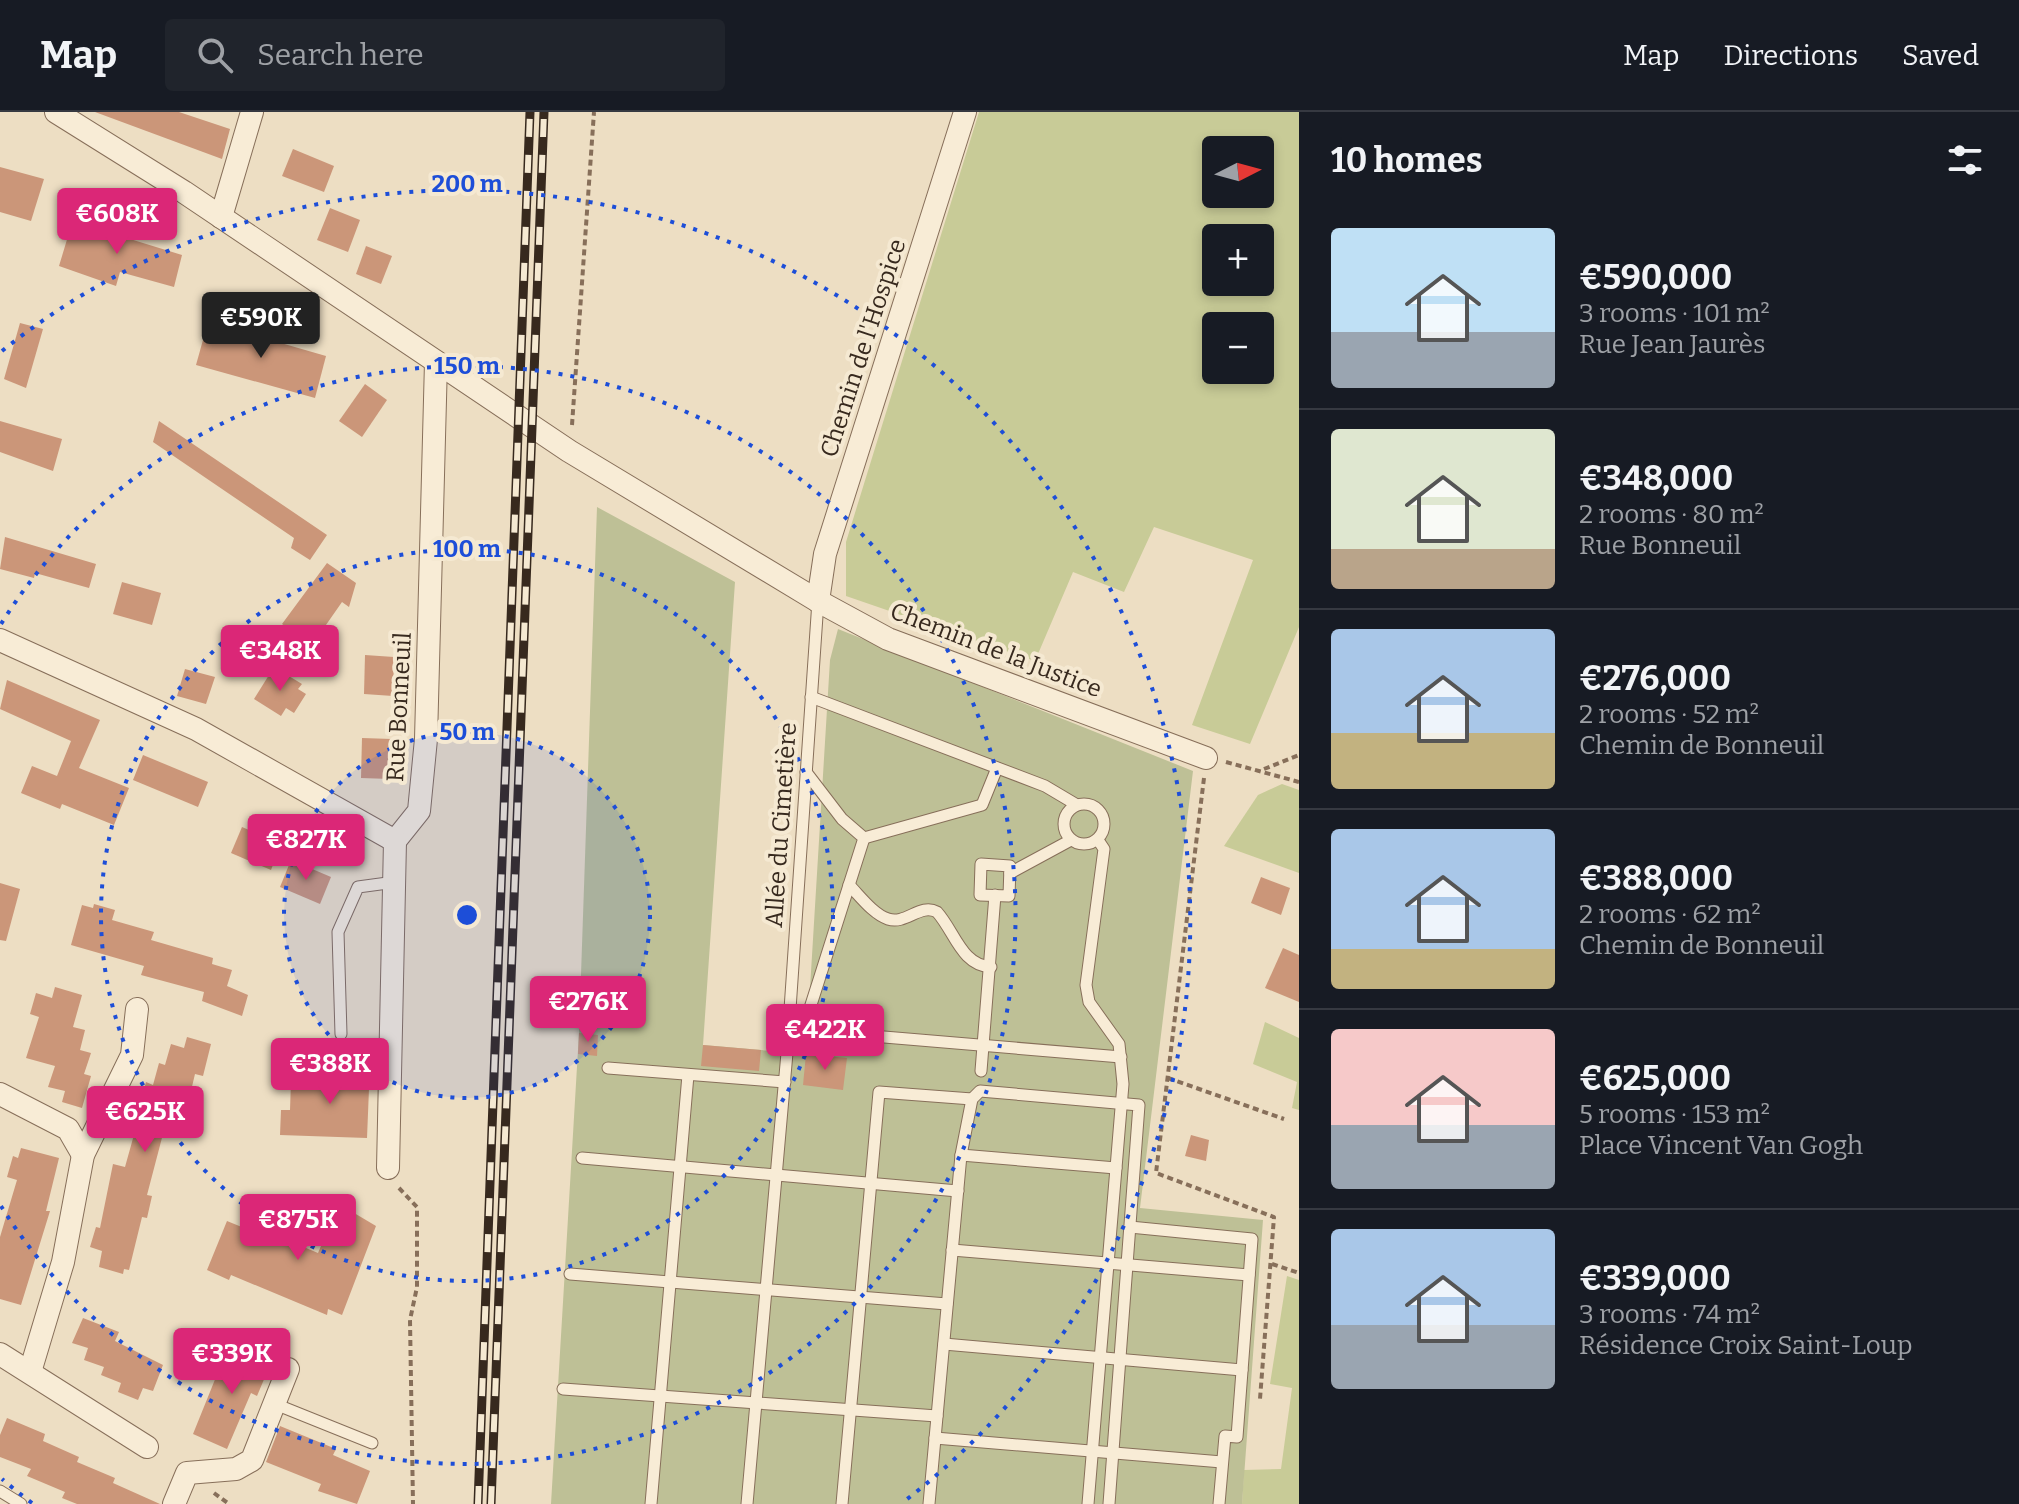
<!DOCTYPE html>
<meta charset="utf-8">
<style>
body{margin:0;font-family:Bitter,serif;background:#20242c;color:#f1f3f6;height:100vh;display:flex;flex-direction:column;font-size:30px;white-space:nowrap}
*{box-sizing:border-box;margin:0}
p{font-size:26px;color:#9ea1a6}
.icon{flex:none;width:44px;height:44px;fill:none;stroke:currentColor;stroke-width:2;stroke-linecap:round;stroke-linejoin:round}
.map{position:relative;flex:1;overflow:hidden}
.side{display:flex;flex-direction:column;background:#171b24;width:720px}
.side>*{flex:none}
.needle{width:52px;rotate:84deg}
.tools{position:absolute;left:1202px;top:24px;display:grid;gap:16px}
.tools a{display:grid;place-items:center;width:72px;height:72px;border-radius:8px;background:#171b24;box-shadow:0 4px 12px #0003;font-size:40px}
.price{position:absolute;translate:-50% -68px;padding:0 18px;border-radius:8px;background:#db2777;color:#fff;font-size:26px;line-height:52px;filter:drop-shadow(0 2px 4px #0008)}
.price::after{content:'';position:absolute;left:50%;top:48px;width:24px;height:18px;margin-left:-12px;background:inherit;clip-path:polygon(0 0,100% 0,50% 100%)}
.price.current{background:#222;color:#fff}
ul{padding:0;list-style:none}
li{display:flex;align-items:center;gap:24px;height:200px;padding:0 32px}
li+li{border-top:2px solid #363941}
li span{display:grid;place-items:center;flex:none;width:224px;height:160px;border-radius:8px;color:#555}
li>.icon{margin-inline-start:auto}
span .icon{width:96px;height:96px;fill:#fffc;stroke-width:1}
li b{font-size:34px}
h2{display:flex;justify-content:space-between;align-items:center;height:96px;padding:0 32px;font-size:34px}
header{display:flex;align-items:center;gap:48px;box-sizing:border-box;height:112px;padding:0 40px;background:#171b24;border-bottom:2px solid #363941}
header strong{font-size:38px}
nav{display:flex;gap:44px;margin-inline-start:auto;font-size:28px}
.search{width:560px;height:72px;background:#20242c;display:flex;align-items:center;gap:20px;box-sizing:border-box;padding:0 28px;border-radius:8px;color:#9ea1a6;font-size:30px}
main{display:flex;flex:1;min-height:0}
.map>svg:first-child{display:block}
.green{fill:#c8cb97;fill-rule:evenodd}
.cemetery{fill:#bec096}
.building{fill:#cb9679}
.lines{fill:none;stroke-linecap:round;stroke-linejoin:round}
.service-casing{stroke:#876f5a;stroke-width:13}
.minor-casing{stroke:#876f5a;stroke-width:24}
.path{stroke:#876f5a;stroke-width:4;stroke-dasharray:6 4;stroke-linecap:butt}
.service{stroke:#f8ecd6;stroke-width:11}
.minor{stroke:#f8ecd6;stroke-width:22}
.rail-casing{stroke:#37291e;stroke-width:9}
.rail{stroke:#f5e9d2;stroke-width:6;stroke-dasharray:18;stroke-linecap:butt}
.ring{fill:none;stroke:#1d4ed8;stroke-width:4;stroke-dasharray:4 8}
.labels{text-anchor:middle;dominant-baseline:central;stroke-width:8;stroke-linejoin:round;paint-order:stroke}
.street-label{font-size:24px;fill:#37291e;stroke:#f5e9d2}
.centre{fill:#1d4ed8;stroke:#f5e9d2;stroke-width:4}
.ring-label{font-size:24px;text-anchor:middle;font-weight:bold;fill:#1d4ed8;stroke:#f5e9d2;stroke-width:8;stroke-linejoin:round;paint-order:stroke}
</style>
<header>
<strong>Map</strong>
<div class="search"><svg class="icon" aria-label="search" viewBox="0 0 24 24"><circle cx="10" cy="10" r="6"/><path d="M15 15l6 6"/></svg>Search here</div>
<nav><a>Map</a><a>Directions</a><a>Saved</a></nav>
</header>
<main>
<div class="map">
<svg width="1299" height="1392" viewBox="0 0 1299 1392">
<rect width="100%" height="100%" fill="#eddec3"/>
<g class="green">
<path d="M979,0H1299V515L1250,632L1192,613L1253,448L1154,415L1124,480L1073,460L1035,549L846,484V430ZM1216,38H1260V82H1216ZM1216,126H1260V170H1216ZM1216,214H1260V258H1216Z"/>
<path d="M1282,672L1299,678V761L1224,734L1258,683Z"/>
<path d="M1265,910L1299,926V998L1292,996L1297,970L1253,952Z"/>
<path d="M1287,1164L1299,1168V1392H1242L1244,1358L1281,1357L1292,1276L1270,1272Z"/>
</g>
<path class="cemetery" d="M597,395L735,470L703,933L806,942L830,548L838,517L1193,659L1140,1096L1263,1108L1242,1392H551L579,921Z"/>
<g class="building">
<path d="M95,0H179L230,17L222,47Z"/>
<path d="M293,37L334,54L324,80L282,64Z"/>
<path d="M0,55L44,67L31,109L0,100Z"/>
<path d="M330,96L360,108L348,140L317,128Z"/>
<path d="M72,111L91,117L93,111L131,122L130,127L182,143L174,175L120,160L116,174L59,154Z"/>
<path d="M366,134L392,144L381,172L356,162Z"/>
<path d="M208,210L326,244L315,286L196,253Z"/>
<path d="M20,211L43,217L26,276L4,267Z"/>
<path d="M365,272L387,288L362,325L339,309Z"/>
<path d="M0,309L62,327L53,359L0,340Z"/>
<path d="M159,309L327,423L310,448L291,436L294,426L153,330Z"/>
<path d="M5,425L96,452L89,476L35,461L34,466L0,457Z"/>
<path d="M327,451L356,471L349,495L342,490L312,533L282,512Z"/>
<path d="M122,470L161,481L152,513L113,502Z"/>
<path d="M365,543L394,545L393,584L364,582Z"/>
<path d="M274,555L302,572L298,577L306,582L294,601L286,596L281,604L254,587Z"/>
<path d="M185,557L215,565L206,592L177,584Z"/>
<path d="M7,568L100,608L79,656L129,676L114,713L62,692L60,697L21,681L32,654L57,664L71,629L0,597Z"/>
<path d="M362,626L392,627L390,667L361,666Z"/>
<path d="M143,643L208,670L198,695L133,668Z"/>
<path d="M242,715L281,732L271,758L231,741Z"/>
<path d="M291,748L331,765L320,792L280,775Z"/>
<path d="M1261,765L1290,776L1281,803L1251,791Z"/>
<path d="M0,771L20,777L6,829L0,828Z"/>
<path d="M94,792L115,798L112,808L154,820L151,828L213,846L212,852L232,858L227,874L248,883L242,904L202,889L204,880L141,863L144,854L71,833L82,793L93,796Z"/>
<path d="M1283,836L1299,843V890L1265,876Z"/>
<path d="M55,875L82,883L73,915L85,918L80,938L91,941L84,962L91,964L82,996L62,990L65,979L48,975L55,954L26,946L39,905L30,902L36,881L52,886Z"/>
<path d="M579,921L598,923L597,944L578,942Z"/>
<path d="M187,925L211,932L203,964L195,962L190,983L182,981L177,1002L169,999L147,1083L152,1084L147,1106L142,1105L129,1158L124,1157L123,1162L99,1155L102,1139L90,1135L96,1115L100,1116L113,1052L125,1055L137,1012L125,1009L131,989L140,991L146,970L153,973L159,951L165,953L171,932L184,936Z"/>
<path d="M703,933L761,938L759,959L701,954Z"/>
<path d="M806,942L847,946L843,978L803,973Z"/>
<path d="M343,951L370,952L367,1026L280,1023L281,998H290L291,969L342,970Z"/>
<path d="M1191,1023L1209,1028L1206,1049L1185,1044Z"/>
<path d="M21,1036L59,1046L46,1099H50L21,1193L0,1187V1125L17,1068L7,1065L13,1044L18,1046Z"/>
<path d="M339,1092L376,1114L342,1203L328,1197L327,1203L231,1163L229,1168L207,1158L227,1109L249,1118L251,1113L318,1141Z"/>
<path d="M83,1206L119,1220L115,1229L163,1253L153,1279L143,1276L138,1288L118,1280L121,1271L101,1263L104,1255L84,1248L88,1236L72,1231Z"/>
<path d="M238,1231L273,1246L257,1284L251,1281L227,1337L193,1322L216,1265L223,1268Z"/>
<path d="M7,1306L45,1322L43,1329L79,1345L77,1350L115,1366L113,1371L160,1392H77L62,1386L65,1380L27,1364L31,1357L0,1345V1323Z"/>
<path d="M280,1314L336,1337L333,1343L370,1359L357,1392L318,1379L321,1372L266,1350Z"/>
</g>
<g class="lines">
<g class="service-casing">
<g id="service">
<path d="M811,585L1045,674L1077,693"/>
<circle cx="1084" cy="712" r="20"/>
<path d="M864,726L982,693L997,656"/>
<path d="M981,752L1010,754L1009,784L980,783Z"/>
<path d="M1010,761L1071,728"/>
<path d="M849,773C860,784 873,802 888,807C906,813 920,791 937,800C955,820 961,853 991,855"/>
<path d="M789,917L1121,945"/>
<path d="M803,918L864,726L842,707L806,660"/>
<path d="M341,922L338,820L358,775L395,770"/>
<path d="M608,956L785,970"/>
<path d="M981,959L995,783"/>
<path d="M961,1043L1116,1056"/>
<path d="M582,1046L958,1079"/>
<path d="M1130,1115L1252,1127L1237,1325L1225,1324L1219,1392"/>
<path d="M952,1138L1249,1163"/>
<path d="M570,1162L947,1192"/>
<path d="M944,1232L1242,1258"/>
<path d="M563,1277L937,1304"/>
<path d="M275,1292L372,1331"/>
<path d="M935,1326L1222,1350"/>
<path d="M0,1379L21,1392"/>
<path d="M651,1392L688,963"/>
<path d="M747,1392L787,941L818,489"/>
<path d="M842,1392L879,980L972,987"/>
<path d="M929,1392L961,1043L972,987L980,979L1139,993L1109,1392"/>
<path d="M1088,1392L1123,972L1119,932L1089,890L1086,873L1104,737L1098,728"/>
</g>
</g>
<g class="minor-casing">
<g id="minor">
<path d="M56,0L184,80L569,339L818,489L888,527L1206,646"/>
<path d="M221,105L252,0"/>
<path d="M818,489L825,442L965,0"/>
<path d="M0,528L196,617L395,729"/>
<path d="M395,729L419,699L426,627L436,250"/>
<path d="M0,982L68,1017L83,1043"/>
<path d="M388,1056L395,729"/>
<path d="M0,1242L147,1335"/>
<path d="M30,1260L63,1150L83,1043L132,943L137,897"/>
<path d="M174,1392L187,1361L236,1357L252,1348L288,1257"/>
</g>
</g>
<g class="path">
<path d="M572,313L594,0"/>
<path d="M1226,650L1299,670"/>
<path d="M1264,657L1299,643"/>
<path d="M1204,666L1156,1061L1274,1105L1260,1287"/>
<path d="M1168,966L1284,1007"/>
<path d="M399,1076L417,1095V1175L410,1208L413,1392"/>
<path d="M1272,1152L1299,1161"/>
<path d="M214,1381L229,1392"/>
</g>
<use href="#service" class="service"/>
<use href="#minor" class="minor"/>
<g class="rail-casing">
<g id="rail">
<path d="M478,1392L530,0"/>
<path d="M491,1392L544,0"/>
</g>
</g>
<use href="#rail" class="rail"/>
</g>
<circle cx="467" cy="803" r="183" fill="#1d4ed8" fill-opacity=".12"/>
<g class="ring">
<circle cx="467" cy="803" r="183"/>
<circle cx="467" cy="803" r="366"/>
<path d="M1 512A549 549 0 1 1 1 1094"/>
<path d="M32 1391A731 731 0 0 1 2 1367M2 239A731 731 0 1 1 902 1391"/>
</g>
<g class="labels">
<g class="street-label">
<text transform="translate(863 236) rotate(-72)">Chemin de l'Hospice</text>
<text transform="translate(996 538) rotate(21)">Chemin de la Justice</text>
<text transform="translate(399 595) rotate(-87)">Rue Bonneuil</text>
<text transform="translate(781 713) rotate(-86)">Allée du Cimetière</text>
</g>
</g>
<circle cx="467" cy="803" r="12" class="centre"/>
<g class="ring-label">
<text x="467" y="80">200 m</text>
<text x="467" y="262">150 m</text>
<text x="467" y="445">100 m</text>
<text x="467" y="628">50 m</text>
</g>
</svg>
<div class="tools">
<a><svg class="needle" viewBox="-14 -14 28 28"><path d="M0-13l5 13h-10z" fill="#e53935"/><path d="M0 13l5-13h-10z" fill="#9ea1a6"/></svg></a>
<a>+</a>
<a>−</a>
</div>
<b class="price" style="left:117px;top:144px">€608K</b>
<b class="price current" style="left:261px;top:248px">€590K</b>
<b class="price" style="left:280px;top:581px">€348K</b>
<b class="price" style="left:306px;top:770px">€827K</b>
<b class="price" style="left:588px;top:932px">€276K</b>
<b class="price" style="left:825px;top:960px">€422K</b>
<b class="price" style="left:330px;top:994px">€388K</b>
<b class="price" style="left:145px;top:1042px">€625K</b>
<b class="price" style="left:298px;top:1150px">€875K</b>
<b class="price" style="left:232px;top:1284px">€339K</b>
</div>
<section class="side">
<h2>10 homes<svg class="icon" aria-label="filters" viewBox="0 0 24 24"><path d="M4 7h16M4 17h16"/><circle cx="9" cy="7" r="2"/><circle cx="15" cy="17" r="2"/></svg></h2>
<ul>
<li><span style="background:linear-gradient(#bfe0f5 65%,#9aa5b1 0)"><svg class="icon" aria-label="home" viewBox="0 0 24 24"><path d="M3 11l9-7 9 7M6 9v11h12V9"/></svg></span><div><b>€590,000</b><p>3 rooms · 101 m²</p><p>Rue Jean Jaurès</p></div></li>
<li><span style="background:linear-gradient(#dfe7d0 75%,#b9a48a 0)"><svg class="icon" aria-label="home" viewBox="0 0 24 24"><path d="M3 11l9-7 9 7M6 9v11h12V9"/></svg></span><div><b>€348,000</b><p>2 rooms · 80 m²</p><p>Rue Bonneuil</p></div></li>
<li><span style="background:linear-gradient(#a9c7e8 65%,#c2b280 0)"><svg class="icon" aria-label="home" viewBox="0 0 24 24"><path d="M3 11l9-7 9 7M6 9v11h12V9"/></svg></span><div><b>€276,000</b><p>2 rooms · 52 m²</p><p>Chemin de Bonneuil</p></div></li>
<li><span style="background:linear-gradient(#a9c7e8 75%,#c2b280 0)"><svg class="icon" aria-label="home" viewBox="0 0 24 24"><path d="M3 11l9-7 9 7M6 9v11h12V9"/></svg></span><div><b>€388,000</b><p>2 rooms · 62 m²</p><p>Chemin de Bonneuil</p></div></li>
<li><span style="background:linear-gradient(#f6c9c9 60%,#9aa5b1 0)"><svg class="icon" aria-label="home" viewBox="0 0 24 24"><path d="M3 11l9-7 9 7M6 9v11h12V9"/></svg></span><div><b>€625,000</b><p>5 rooms · 153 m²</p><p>Place Vincent Van Gogh</p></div></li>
<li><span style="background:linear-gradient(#a9c7e8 60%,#9aa5b1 0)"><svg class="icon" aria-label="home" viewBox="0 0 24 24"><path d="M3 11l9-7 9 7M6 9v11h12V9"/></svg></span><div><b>€339,000</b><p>3 rooms · 74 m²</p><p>Résidence Croix Saint-Loup</p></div></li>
</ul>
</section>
</main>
